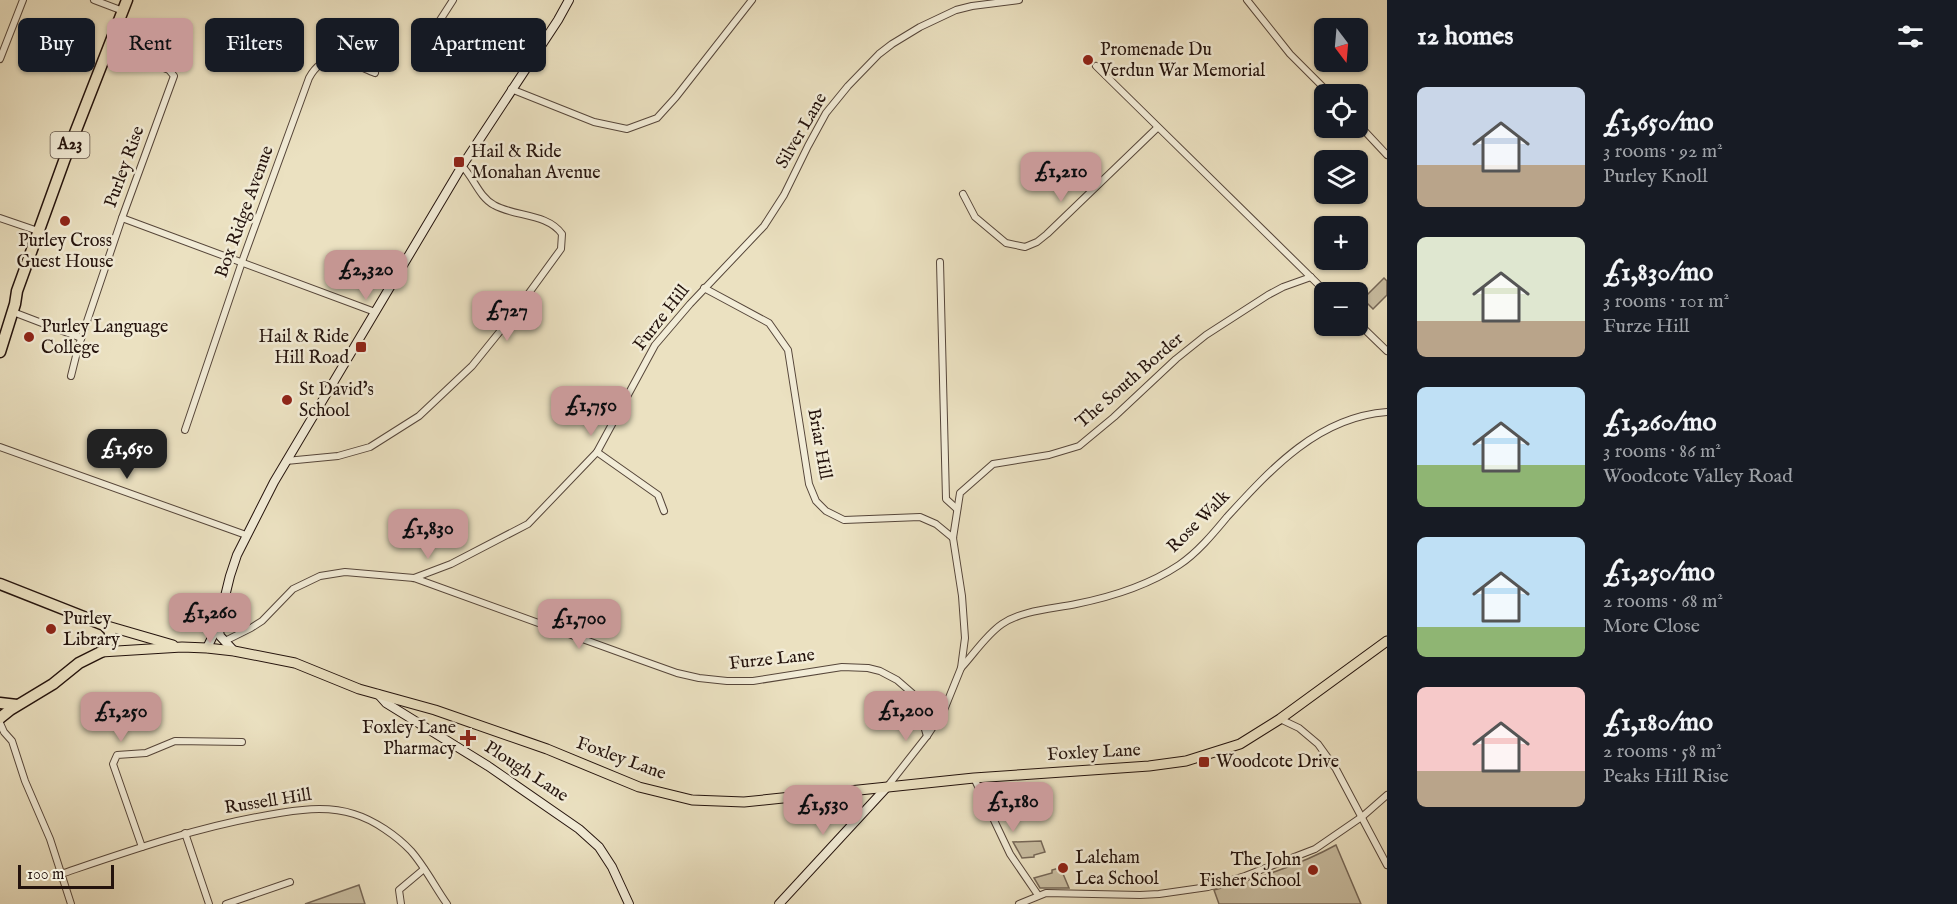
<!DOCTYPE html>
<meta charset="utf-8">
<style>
body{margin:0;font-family:"IM FELL English",serif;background:#20242c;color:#f1f3f6;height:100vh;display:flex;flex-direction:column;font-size:22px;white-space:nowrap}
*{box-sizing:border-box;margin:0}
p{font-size:20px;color:#9ea1a6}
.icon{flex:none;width:33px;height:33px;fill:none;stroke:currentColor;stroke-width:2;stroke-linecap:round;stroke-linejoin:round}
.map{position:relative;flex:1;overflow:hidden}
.panel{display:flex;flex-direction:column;background:#171b24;width:570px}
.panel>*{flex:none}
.top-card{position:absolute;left:18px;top:18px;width:570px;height:54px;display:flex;gap:12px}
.needle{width:39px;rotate:164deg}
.buttons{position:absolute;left:1314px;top:18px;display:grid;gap:12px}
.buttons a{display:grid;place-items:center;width:54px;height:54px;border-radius:9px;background:#171b24;box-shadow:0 2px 4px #0004;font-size:30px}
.scale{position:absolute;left:18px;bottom:15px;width:96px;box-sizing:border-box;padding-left:6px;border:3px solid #24130d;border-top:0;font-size:16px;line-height:21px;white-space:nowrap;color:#24130d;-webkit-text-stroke:4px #f2ecd7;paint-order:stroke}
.price{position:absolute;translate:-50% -51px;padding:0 14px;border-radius:12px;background:#c59692;color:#111;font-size:20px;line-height:39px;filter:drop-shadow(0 2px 3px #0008)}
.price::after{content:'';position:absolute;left:50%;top:36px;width:18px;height:14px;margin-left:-9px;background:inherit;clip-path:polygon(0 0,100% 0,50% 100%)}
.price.selected{background:#222;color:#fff}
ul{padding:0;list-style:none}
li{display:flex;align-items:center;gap:18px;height:150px;padding:0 30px}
li span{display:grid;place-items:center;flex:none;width:168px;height:120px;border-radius:9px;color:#555}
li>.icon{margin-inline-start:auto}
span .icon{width:72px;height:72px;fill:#fffc;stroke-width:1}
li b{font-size:26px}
h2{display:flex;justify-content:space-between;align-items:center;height:72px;padding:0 30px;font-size:26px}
.tag{padding:0 21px;border-radius:9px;background:#171b24;box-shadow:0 2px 4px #0004;font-size:21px;line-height:54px}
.tag.selected{background:#c59692;color:#111}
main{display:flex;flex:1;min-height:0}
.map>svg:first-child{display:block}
.green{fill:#c9bea2;stroke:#766858;stroke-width:1.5}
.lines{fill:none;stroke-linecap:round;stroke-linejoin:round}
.street-casing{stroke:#56463a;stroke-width:8}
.secondary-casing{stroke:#24130d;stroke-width:10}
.primary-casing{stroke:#24130d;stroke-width:11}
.highway-casing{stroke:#24130d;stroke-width:13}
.street{stroke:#f2ecd7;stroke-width:6}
.secondary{stroke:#f2ecd7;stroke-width:8}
.primary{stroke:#ebe1c1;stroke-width:9}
.highway{stroke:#ebe1c1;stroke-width:10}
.poi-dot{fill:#8f2418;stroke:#f2ecd7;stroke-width:2}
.labels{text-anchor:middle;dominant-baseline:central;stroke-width:5;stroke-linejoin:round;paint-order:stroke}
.shield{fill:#f2ecd7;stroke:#62544a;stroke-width:1.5}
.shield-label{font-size:16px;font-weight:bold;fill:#24130d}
.poi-label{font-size:18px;fill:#24130d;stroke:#f2ecd7;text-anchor:start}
.street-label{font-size:18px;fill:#24130d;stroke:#f2ecd7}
</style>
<main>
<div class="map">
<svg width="1387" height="904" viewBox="0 0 1387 904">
<rect width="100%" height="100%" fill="#ebe1c1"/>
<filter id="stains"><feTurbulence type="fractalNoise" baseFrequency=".00333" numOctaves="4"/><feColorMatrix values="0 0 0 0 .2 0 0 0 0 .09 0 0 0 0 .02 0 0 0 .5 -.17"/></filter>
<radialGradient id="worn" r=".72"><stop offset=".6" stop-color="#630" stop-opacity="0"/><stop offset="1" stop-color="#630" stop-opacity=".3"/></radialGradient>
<g class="green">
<path d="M1384,278L1387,281V295L1373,309L1363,299Z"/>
<path d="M1041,841L1045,852L1034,855V857L1022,858L1013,842Z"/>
<path d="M1336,845L1361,904H1219L1214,890C1255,879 1298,866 1336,845Z"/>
<path d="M1059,868L1061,869L1069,888H1040L1034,878L1052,873V870Z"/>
<path d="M359,885L365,904H305Z"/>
</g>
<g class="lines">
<g class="street-casing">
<g id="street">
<path d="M94,0L123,11"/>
<path d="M1247,0L1290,54L1330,94"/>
<path d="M433,31L453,0"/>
<path d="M0,59L23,0"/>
<path d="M1096,66L1326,292"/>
<path d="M511,89L594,122L627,129L657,118L676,97L752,0"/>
<path d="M1358,124L1387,155"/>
<path d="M963,194L975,217L1006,243L1025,247L1037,242L1047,234L1157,128"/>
<path d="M0,218L38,231"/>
<path d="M122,218L375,312"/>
<path d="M940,262L946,499L957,509"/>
<path d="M704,288L769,323L788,350L809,484L816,501L826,511L844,520L920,517L936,524L953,538"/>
<path d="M13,312L81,338"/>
<path d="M1358,323L1387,351"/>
<path d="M71,376L78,348L122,218L174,76L169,70L109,47"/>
<path d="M185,430L243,259L309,78C326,47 350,63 375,73"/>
<path d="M0,447L246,535"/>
<path d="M597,452L658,495L664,511"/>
<path d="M286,461L338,456L370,447L419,416L472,366L510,319L561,249L562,234C547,213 515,217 494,205C479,197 474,178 462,166"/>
<path d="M414,578L451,564L528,524L597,452L655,345L690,304L764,226L784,195L808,146L826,113L848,86L879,54L892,44L920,27L956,10L972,6L1019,0"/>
<path d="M225,641L251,628L262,621L293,589L320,576L345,572L414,578L635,658L677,673L699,678L727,681H753L842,667L868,668L880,671L897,680L912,693L917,703L927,736"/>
<path d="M961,668C974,654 986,635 1002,624C1023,610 1052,609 1076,604C1111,597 1149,585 1179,565C1197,553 1213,534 1227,517C1271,469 1318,417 1387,412"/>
<path d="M1280,719L1299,728L1318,744L1336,769L1387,865"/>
<path d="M0,723L4,732L12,741L25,781L50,839L71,904"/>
<path d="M974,778L1010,854L1038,895"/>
<path d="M887,787L927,736L944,710L961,668L965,638L962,596L953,538L960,493L993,464L1049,455L1079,446L1114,417L1176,359L1206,335L1268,295L1283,287L1311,277"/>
<path d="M185,833L209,904"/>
<path d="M142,847L113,764L117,755L146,753L175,741L242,742"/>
<path d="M61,874C129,851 197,827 268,815C296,810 326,805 354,814C374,820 397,836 411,851C425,867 435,887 447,904"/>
<path d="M226,904L290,882"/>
<path d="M401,904L399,890L424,869"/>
<path d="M1019,904L1046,893L1140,895L1159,894L1208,887L1245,876L1315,849L1363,816L1387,795"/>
</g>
</g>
<g class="secondary-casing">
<g id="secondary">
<path d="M218,626L220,636L234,651"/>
<path d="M207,648L218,625L230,576L237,555L274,482L462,166L558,20L569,0"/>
<path d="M378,694L386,703L488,766L579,829L599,847L612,867L629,904"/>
<path d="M779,904L887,787"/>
</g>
</g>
<g class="primary-casing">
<g id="primary">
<path d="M104,625L173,645"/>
<path d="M101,652L182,647L207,648L234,651L295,663L359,689L435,710L547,749L639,787L692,800L744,802L974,778L1149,766L1186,761L1240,744L1280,719L1387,641"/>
</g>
</g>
<g class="highway-casing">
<g id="highway">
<path d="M0,352L15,304L17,291L64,161L127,0"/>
<path d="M0,584L104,625L109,630L111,636L103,651L79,663L53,684L10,710L0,718"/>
<path d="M0,703L17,705"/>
</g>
</g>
<use href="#street" class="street"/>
<use href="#secondary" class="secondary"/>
<use href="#primary" class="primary"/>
<use href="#highway" class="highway"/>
</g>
<g class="poi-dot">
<circle cx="1088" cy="60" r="6"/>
<rect x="453" y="156" width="12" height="12" rx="3"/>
<circle cx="65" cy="221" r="6"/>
<circle cx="29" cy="337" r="6"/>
<rect x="355" y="341" width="12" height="12" rx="3"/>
<circle cx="287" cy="400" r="6"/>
<circle cx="51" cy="629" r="6"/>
<path d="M465 729h6v6h6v6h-6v6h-6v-6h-6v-6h6z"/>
<rect x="1198" y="756" width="12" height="12" rx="3"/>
<circle cx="1063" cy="868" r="6"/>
<circle cx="1313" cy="870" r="6"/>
</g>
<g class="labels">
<rect class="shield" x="50.5" y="132" width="39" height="26" rx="4.5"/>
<g class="shield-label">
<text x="70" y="145">A23</text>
</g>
<g class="poi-label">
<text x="1100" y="50">Promenade Du<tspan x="1100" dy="21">Verdun War Memorial</tspan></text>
<text x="471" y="152">Hail &amp; Ride<tspan x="471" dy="21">Monahan Avenue</tspan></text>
<text x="65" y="241" text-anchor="middle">Purley Cross<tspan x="65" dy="21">Guest House</tspan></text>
<text x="41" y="327">Purley Language<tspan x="41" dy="21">College</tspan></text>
<text x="349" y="337" text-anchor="end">Hail &amp; Ride<tspan x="349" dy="21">Hill Road</tspan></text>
<text x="299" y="390">St David's<tspan x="299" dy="21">School</tspan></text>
<text x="63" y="619">Purley<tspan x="63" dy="21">Library</tspan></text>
<text x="456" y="728" text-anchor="end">Foxley Lane<tspan x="456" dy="21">Pharmacy</tspan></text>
<text x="1216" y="762">Woodcote Drive</text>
<text x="1075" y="858">Laleham<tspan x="1075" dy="21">Lea School</tspan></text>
<text x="1301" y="860" text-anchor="end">The John<tspan x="1301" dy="21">Fisher School</tspan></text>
</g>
<g class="street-label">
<text transform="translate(802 131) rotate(-60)">Silver Lane</text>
<text transform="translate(125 167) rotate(-70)">Purley Rise</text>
<text transform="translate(245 212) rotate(-70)">Box Ridge Avenue</text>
<text transform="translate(662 318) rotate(-52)">Furze Hill</text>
<text transform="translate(1130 381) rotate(-41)">The South Border</text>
<text transform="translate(819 444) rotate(80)">Briar Hill</text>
<text transform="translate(1199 522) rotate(-45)">Rose Walk</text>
<text transform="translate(772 660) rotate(-6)">Furze Lane</text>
<text transform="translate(1094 753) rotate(-3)">Foxley Lane</text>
<text transform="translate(621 759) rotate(20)">Foxley Lane</text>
<text transform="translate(526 772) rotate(33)">Plough Lane</text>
<text transform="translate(268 802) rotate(-9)">Russell Hill</text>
</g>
</g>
<rect width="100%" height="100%" filter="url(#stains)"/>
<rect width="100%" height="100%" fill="url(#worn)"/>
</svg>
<div class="buttons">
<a><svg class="needle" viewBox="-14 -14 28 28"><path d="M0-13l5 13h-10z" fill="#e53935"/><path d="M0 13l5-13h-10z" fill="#9ea1a6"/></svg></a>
<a><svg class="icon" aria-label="locate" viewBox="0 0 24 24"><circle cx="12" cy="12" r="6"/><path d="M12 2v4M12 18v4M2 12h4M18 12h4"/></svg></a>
<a><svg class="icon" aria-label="layers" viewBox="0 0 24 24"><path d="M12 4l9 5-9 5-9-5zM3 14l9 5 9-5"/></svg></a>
<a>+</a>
<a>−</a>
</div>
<div class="scale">100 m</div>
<b class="price" style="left:1061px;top:203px">£1,210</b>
<b class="price" style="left:366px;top:301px">£2,320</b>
<b class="price" style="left:507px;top:342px">£727</b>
<b class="price" style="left:591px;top:437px">£1,750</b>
<b class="price selected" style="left:127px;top:480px">£1,650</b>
<b class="price" style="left:428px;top:560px">£1,830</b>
<b class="price" style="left:210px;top:644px">£1,260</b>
<b class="price" style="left:579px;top:650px">£1,700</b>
<b class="price" style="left:906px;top:742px">£1,200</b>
<b class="price" style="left:121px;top:743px">£1,250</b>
<b class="price" style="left:1013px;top:833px">£1,180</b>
<b class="price" style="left:823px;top:836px">£1,530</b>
<div class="top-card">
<a class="tag">Buy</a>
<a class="tag selected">Rent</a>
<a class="tag">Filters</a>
<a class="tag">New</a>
<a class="tag">Apartment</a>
</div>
</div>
<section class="panel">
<h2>12 homes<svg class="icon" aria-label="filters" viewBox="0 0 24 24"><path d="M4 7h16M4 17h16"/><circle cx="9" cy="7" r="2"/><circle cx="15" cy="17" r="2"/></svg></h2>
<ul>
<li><span style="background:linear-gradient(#c9d6e8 65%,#b9a48a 0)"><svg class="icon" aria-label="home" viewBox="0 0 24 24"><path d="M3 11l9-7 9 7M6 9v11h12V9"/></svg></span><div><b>£1,650/mo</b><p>3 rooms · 92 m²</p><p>Purley Knoll</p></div></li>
<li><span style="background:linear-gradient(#dfe7d0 70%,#b9a48a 0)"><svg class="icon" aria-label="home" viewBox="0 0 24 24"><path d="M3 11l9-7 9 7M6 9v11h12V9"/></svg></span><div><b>£1,830/mo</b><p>3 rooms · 101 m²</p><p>Furze Hill</p></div></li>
<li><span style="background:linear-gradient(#bfe0f5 65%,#8fb573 0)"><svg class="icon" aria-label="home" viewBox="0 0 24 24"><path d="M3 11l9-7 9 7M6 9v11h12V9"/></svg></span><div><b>£1,260/mo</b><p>3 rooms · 86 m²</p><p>Woodcote Valley Road</p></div></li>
<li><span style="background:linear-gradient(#bfe0f5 75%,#8fb573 0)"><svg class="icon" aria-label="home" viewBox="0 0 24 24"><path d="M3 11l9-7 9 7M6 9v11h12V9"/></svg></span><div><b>£1,250/mo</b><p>2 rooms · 68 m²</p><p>More Close</p></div></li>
<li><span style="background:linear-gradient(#f6c9c9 70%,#b9a48a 0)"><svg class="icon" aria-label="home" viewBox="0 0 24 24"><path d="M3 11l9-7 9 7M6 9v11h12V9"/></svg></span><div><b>£1,180/mo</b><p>2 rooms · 58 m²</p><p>Peaks Hill Rise</p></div></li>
</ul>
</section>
</main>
